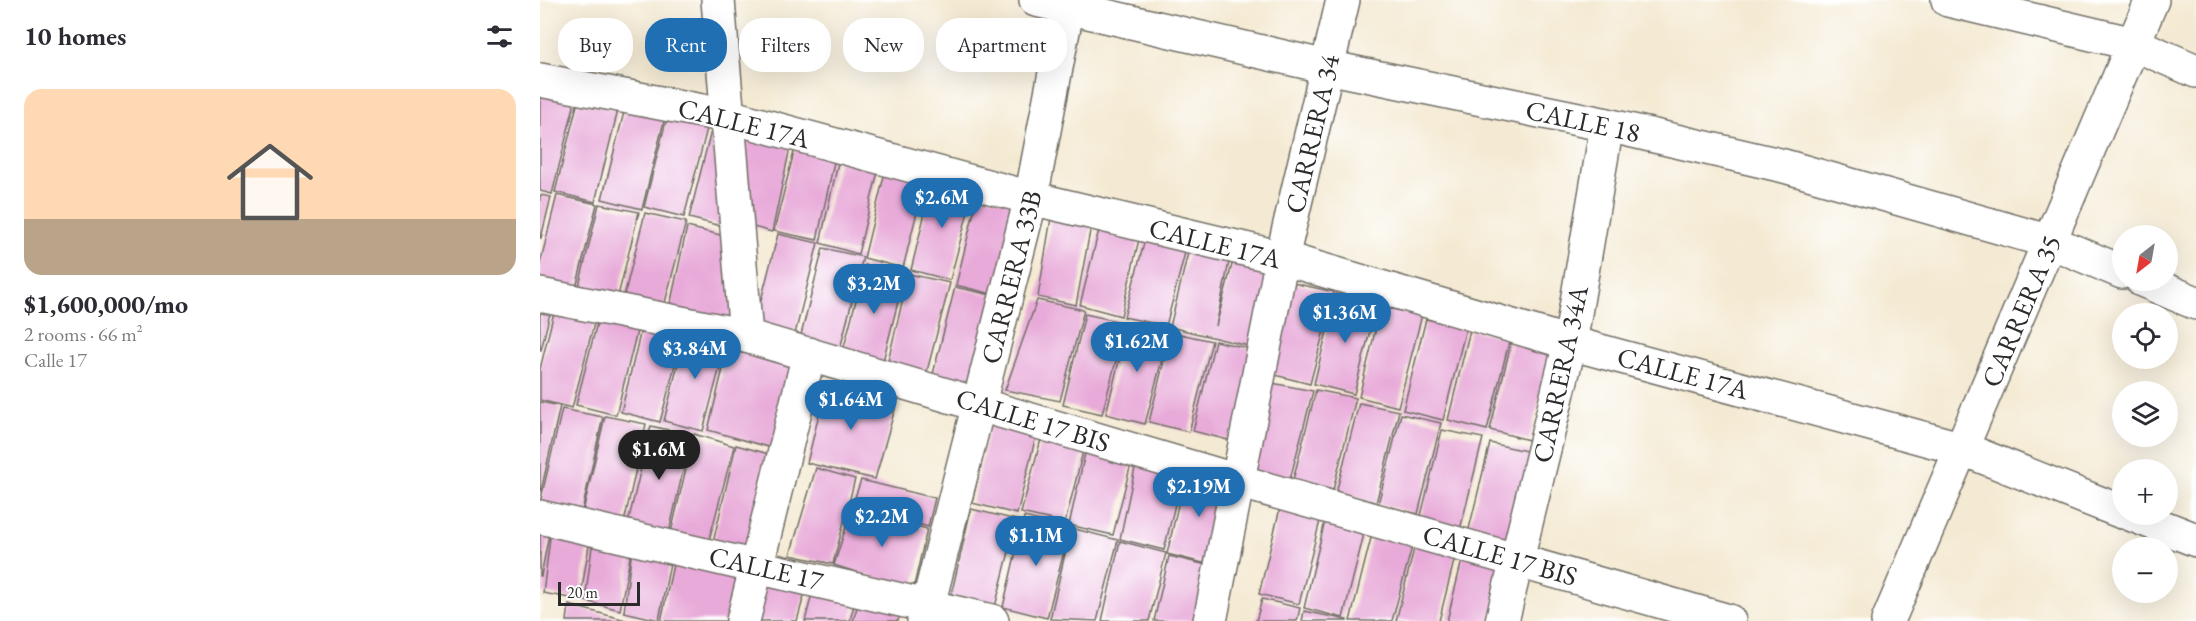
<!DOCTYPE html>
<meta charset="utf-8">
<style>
body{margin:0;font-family:"EB Garamond",serif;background:#f2f2f3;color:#2b2b33;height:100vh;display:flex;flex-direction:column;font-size:22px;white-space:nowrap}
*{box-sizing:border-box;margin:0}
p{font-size:20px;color:#7c7c81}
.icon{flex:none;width:33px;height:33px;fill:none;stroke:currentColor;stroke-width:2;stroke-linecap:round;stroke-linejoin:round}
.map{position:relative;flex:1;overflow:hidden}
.side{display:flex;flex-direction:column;background:#fff;width:540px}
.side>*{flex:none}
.banner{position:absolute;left:18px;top:18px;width:570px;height:54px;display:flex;gap:12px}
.needle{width:39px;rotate:211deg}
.controls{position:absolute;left:1572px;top:225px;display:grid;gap:12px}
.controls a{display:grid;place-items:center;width:66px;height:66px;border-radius:50%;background:#fff;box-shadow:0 6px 24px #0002;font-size:30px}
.scale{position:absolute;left:18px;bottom:15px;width:82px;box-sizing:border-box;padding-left:6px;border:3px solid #2b2b2b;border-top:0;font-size:16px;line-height:21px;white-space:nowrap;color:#2b2b2b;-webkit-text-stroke:4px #fff;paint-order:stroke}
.price{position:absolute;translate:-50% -51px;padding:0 14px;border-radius:21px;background:#1f6fb2;color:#fff;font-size:20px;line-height:39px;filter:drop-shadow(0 2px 3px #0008)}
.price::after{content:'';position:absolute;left:50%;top:36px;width:18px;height:14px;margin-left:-9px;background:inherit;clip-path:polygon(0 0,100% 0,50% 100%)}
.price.active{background:#222;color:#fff}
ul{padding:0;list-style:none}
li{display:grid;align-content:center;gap:12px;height:318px;padding:0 24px}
li span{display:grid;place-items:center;height:186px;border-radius:18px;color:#555}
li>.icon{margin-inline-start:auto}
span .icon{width:108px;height:108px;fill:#fffc;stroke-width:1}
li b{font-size:26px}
h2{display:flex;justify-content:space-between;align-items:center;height:72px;padding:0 24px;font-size:26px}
.chip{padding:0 21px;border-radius:24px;background:#fff;box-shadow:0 6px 24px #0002;font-size:21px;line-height:54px}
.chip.active{background:#1f6fb2;color:#fff}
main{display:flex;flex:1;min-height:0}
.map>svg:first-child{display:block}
.building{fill:#e8aad9}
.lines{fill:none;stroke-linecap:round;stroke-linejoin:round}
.minor-casing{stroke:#716e66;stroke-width:36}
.minor{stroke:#fff;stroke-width:33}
.labels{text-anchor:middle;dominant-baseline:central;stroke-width:4.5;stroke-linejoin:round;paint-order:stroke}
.street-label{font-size:27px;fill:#2b2b2b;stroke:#fff}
</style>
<main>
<section class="side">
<h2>10 homes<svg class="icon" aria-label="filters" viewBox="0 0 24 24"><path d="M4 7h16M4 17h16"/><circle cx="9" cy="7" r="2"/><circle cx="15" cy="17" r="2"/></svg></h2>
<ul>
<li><span style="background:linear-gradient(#ffd9b3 70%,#b9a48a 0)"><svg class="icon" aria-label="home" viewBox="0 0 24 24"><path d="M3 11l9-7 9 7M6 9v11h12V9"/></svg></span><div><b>$1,600,000/mo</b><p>2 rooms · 66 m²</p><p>Calle 17</p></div></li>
</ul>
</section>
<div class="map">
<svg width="1656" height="621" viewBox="0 0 1656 621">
<rect width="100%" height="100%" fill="#fff"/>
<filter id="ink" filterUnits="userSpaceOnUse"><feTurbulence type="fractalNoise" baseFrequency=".0167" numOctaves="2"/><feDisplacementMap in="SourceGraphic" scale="12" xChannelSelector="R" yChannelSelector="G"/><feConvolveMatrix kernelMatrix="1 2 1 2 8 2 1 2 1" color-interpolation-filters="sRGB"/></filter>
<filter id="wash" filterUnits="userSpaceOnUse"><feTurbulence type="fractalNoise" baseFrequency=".008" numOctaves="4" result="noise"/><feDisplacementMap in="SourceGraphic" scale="24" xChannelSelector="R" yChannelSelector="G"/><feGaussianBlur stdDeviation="1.35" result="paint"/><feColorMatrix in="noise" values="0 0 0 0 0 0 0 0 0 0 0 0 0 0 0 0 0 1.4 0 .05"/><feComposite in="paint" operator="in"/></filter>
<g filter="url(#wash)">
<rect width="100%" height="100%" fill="#f4ead3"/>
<g id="blocks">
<g class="building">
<path d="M0,94L35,102L12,194L0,191Z"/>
<path d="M38,101L78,110L55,202L15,192Z"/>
<path d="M85,108L125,117L102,209L62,199Z"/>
<path d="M127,117L168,125L144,217L104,207Z"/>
<path d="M172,127L189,228L149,218Z"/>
<path d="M205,129L251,143L232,232L206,225Z"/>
<path d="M256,144L296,153L277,240L234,231Z"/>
<path d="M300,154L340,163L318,254L280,243Z"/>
<path d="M346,168L386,176L363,268L324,258Z"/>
<path d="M393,180L434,189L410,280L371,270Z"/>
<path d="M0,195L11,197L1,238H0Z"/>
<path d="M17,195L57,204L34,296L0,287V264Z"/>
<path d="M438,195L479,204L456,295L416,285Z"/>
<path d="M59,204L99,212L76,304L37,294Z"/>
<path d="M105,213L146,222L122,314L82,304Z"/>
<path d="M511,218L551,226L536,305L498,297Z"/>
<path d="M560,226L600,235L581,316L540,305Z"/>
<path d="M147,227L193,238L196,326L128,315Z"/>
<path d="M238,234L278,243L255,334L215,324Z"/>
<path d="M606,236L647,245L626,326L584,317Z"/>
<path d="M283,248L323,257L300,349L260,339Z"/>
<path d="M649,249L690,257L676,326L694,257L735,266L717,348L630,327Z"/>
<path d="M325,265L365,274L342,365L302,355Z"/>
<path d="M369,274L410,283L386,375L347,365Z"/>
<path d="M753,283L794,292L770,384L731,374Z"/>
<path d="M415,287L456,296L432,387L392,378Z"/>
<path d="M796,294L837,303L814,394L774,384Z"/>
<path d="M497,300L544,310L520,401L465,390Z"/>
<path d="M0,302L12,305L1,350H0Z"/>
<path d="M841,307L882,315L858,407L819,397Z"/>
<path d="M15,308L56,316L32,408L0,400V369Z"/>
<path d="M545,314L586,323L562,414L523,405Z"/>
<path d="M59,315L99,323L76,415L36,405Z"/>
<path d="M886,319L926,328L903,420L863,410Z"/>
<path d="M103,322L144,331L120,422L81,412Z"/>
<path d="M588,324L629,333L605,424L566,414Z"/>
<path d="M930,330L970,338L947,430L908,420Z"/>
<path d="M146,331L187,340L163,431L124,421Z"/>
<path d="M631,332L672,341L649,432L609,422Z"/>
<path d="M972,339L1013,348L989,440L950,430Z"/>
<path d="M190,340L263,358L239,450L168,430Z"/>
<path d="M675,341L716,350L692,441L653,431Z"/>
<path d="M287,382L357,402L335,479L267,463Z"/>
<path d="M732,383L773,391L749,483L709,473Z"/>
<path d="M776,390L816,398L793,490L753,480Z"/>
<path d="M0,402L20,406L1,491L0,490Z"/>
<path d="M819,403L859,411L836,503L796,493Z"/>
<path d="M22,409L63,417L40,520L0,503Z"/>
<path d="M453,412L499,423L477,514L432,503Z"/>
<path d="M861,414L901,423L878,514L838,504Z"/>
<path d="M65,416L106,424L83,527L42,516Z"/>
<path d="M111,426L151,435L128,537L87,527Z"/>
<path d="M504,428L546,440L525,523L481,513Z"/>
<path d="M902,430L943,438L920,530L880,520Z"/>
<path d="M154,434L194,446L168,544L130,537Z"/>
<path d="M548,440L594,452L573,535L529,525Z"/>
<path d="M950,443L991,452L967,543L928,533Z"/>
<path d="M196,445L236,456L209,555L172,547Z"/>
<path d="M598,454L644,467L624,550L580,539Z"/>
<path d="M276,468L315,479L293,564L250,555Z"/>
<path d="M646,470L691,483L671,565L627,554Z"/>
<path d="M321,480L395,498L388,527L313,503Z"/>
<path d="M741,504L782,513L759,604L719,594Z"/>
<path d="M312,508L387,529L373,590L294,565Z"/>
<path d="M431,509L477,520L454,611L410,600Z"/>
<path d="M484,517L530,528L507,618L463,607Z"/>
<path d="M786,517L826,526L803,618L764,608Z"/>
<path d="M0,527L10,529L1,576H0Z"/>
<path d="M531,528L578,540L557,621L510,619Z"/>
<path d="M11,530L50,539L40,600L3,593Z"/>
<path d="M832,534L873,543L852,621H810Z"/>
<path d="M53,539L92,547L80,610L45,601Z"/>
<path d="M580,541L626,553L609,621H562Z"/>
<path d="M876,541L917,549L899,621H856Z"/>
<path d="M92,549L131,558L119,620L84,612Z"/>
<path d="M924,552L965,561L950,621H907Z"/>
<path d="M629,556L675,567L662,621H614Z"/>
<path d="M134,560L204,577L194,621H121Z"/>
<path d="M226,570L268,581L257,621H213Z"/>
<path d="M274,586L316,597L310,621H265Z"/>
<path d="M320,597L362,607L358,621H313Z"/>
<path d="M722,599L760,608L757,621H716Z"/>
<path d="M29,605L86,620V621H27Z"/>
<path d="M764,611L807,620V621H762Z"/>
</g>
</g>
</g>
<g filter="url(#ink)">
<use href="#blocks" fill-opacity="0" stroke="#716e66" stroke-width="1.5"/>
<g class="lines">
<g class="minor-casing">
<g id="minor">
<path d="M178,0L206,336"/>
<path d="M496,0L787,67L1067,125L1244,166L1511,242L1582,272"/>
<path d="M1408,0L1594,44L1656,71"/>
<path d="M0,80L188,116L491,198L742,258L1030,343L1423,449L1582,512"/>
<path d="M1602,280L1656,303"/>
<path d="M0,295L206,336L698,481L1189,621"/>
<path d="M1590,514L1656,540"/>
<path d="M0,517L452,621"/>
<path d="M203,621L269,354"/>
<path d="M384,621L491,198L529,0"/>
<path d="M670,621L742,258L803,0"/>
<path d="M962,621L1030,343L1067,125"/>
<path d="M1348,621L1612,0"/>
</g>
</g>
<use href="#minor" class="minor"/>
</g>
</g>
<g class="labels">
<g class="street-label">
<text transform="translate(1043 121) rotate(12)">CALLE 18</text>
<text transform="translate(204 123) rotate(14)">CALLE 17A</text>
<text transform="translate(772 134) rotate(-77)">CARRERA 34</text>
<text transform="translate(675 243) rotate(14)">CALLE 17A</text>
<text transform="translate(471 277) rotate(-76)">CARRERA 33B</text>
<text transform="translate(1481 311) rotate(-67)">CARRERA 35</text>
<text transform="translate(1143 373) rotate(15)">CALLE 17A</text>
<text transform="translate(1020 374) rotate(-78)">CARRERA 34A</text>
<text transform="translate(493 420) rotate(17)">CALLE 17 BIS</text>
<text transform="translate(960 555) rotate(16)">CALLE 17 BIS</text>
<text transform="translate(226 568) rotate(13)">CALLE 17</text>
</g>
</g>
</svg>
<div class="controls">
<a><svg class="needle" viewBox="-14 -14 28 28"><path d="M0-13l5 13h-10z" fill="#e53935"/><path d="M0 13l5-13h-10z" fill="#7c7c81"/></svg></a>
<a><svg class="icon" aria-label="locate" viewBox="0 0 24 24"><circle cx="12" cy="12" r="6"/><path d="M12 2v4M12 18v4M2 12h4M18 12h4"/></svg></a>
<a><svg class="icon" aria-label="layers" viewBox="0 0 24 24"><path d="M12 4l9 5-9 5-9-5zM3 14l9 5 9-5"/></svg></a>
<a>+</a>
<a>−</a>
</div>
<div class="scale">20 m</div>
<b class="price" style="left:402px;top:229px">$2.6M</b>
<b class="price" style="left:334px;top:315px">$3.2M</b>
<b class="price" style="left:805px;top:344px">$1.36M</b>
<b class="price" style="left:597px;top:373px">$1.62M</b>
<b class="price" style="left:155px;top:380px">$3.84M</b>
<b class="price" style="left:311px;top:431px">$1.64M</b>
<b class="price active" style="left:119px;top:481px">$1.6M</b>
<b class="price" style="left:659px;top:518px">$2.19M</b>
<b class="price" style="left:342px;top:548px">$2.2M</b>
<b class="price" style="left:496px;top:567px">$1.1M</b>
<div class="banner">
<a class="chip">Buy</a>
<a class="chip active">Rent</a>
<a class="chip">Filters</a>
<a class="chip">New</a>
<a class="chip">Apartment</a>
</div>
</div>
</main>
